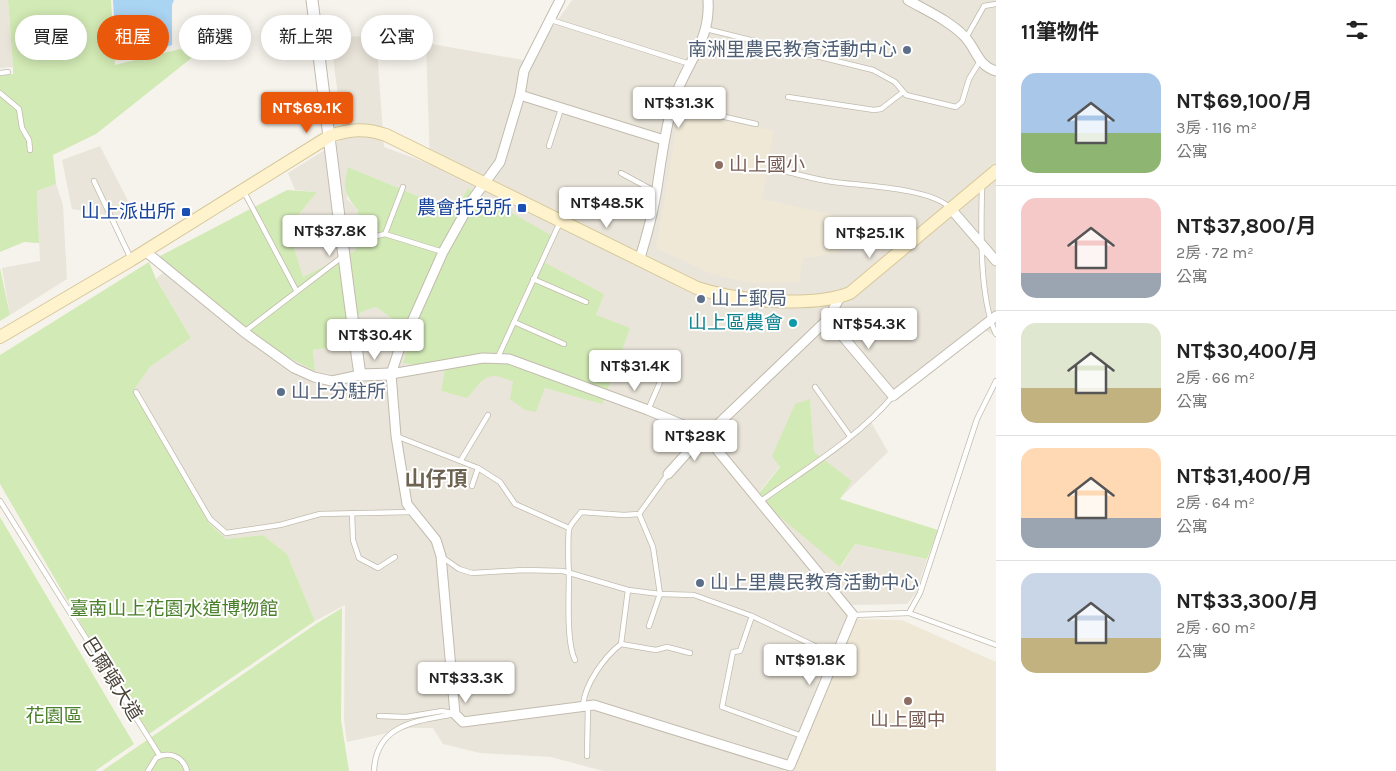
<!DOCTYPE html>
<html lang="zh-TW">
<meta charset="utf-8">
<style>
body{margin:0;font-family:Karla,"Noto Sans TC",sans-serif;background:#f2f2f2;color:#222;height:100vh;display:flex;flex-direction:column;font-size:19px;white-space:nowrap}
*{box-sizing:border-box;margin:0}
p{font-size:16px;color:#767676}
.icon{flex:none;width:28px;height:28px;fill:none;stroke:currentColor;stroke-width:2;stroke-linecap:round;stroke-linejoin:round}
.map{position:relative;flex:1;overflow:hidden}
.sheet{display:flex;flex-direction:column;background:#fff;width:400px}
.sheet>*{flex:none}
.banner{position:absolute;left:15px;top:15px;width:475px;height:45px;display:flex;gap:10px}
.price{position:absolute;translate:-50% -42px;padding:0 11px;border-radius:5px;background:#fff;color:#222;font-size:16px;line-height:32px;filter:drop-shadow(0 1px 2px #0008)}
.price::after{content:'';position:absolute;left:50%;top:30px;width:15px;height:11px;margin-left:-8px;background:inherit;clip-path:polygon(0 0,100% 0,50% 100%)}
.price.selected{background:#ea580c;color:#fff}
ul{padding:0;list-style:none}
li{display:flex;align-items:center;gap:15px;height:125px;padding:0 25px}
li+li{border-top:1px solid #e0e0e0}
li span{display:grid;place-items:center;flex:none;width:140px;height:100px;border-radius:15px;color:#555}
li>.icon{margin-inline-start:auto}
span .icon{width:60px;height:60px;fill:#fffc;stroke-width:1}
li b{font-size:21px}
h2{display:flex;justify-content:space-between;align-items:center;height:60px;padding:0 25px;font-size:21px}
.pill{padding:0 18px;border-radius:22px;background:#fff;box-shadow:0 2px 12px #0003;font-size:18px;line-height:45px}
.pill.selected{background:#ea580c;color:#fff}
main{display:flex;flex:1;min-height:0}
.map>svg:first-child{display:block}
.residential{fill:#eae5da}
.education{fill:#efe8d6}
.green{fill:#d2eab5}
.water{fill:#a9d4f2}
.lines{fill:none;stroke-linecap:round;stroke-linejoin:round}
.service-casing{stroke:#c2bbae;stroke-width:6}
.minor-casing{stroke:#c2bbae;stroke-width:11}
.tertiary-casing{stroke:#c2bbae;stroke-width:13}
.secondary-casing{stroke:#d6c79b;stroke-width:14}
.service{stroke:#fff;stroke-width:4.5}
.minor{stroke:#fff;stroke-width:9}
.tertiary{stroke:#fff;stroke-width:11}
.secondary{stroke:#fff3cd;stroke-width:12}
.service-dot{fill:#5c6f8a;stroke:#fff;stroke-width:2}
.education-dot{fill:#8d6e63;stroke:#fff;stroke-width:2}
.transit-dot{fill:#1a4fb4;stroke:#fff;stroke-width:2}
.culture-dot{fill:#0f9aa8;stroke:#fff;stroke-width:2}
.labels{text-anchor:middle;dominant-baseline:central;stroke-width:4;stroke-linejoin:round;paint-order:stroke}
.service-label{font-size:19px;fill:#4e5e75;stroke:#fff;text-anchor:start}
.education-label{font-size:19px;fill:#785e54;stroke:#fff;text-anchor:start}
.transit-label{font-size:19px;fill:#164399;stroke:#fff;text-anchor:end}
.culture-label{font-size:19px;fill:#0d838f;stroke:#fff;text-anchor:end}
.park-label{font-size:19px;fill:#4a7f2a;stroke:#fff}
.street-label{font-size:19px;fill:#4b4439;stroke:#fff}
.quarter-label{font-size:21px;font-weight:bold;fill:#6e6250;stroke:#fff}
</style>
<main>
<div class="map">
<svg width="996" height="771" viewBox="0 0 996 771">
<rect width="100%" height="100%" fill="#f6f3ec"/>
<g class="residential">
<path d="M0,0H8L13,67L0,68Z"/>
<path d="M572,0H996V337L979,326L870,420L888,452L839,499L852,481L814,453L810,400L780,466L756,496L841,567L855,544L927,559L916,593L907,604L852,605L784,771H603L551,757L480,753L443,744L433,728H410L347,742L344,720L345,605L315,621L287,554L263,535L226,539L209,523L133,391L150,367L191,338L156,279L168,268L276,351L315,371L313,350L342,346L361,312L376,307L413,333L445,368L441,391L467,397L486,377L498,374L513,382L536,412L545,388L602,403L596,315L603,294L542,261L488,199L468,188L456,209H449L348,167L347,199L358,210L356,250L303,277L288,228L317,192L295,190L288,173L344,138L330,37L376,36L384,147L430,164L426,43L529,61Z"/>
<path d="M100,146L128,201L135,220L72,209L62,160Z"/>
<path d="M56,184L63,205L67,279L10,315L2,268L40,261L37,191Z"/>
</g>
<g class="education">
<path d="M679,113L774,131L762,199L869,223L837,253L803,258L799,282L750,283L712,274L656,248Z"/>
<path d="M855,619L902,620L996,662V771H792Z"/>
</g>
<g class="green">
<path d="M8,0H111L115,65L180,49L194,56L96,134L53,155L56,184L37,191L39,243L24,242L0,252V76L13,74V67Z"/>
<path d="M348,167L449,209H456L468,188L554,237L542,261L604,294L596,315L630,328L602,404L545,388L536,412L525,410L510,399L513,382C486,369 485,378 467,398L441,391L445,368L403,363L412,333L376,307L361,312L342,346L313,350L315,371L276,351L168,268L160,256L287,190L317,192L288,228L303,277L356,250L358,210C344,195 343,187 348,167Z"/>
<path d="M149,262L156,279L191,338L150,367L133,391L209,523L226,539L263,535L287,554L315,621L146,736L0,484V355Z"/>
<path d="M0,268L10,315L0,321Z"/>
<path d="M810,399L814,452L852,481L840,499L938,530L927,559L855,544L840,567L756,497L780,467L772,456L795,404Z"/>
<path d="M0,517L134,744L95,771H0Z"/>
<path d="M342,608L341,720L349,771H102L316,624Z"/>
</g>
<path class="water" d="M113,0H174L172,5V45L128,59L116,51Z"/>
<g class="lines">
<g class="service-casing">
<g id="service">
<path d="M551,20L690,64"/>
<path d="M706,29L873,70L895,82L906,95L956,107L962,102L969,79L980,61"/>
<path d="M966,38L984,6L996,4"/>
<path d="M0,73L8,72"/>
<path d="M0,93L19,109L22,128L29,140L30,150"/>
<path d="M788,97L874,110L881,109L903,92"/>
<path d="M672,105L756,124"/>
<path d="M549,146L561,109"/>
<path d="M784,158L780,169L784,171C801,175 817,180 834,182C863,186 931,188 950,208"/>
<path d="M621,173L656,192"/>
<path d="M94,181L131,259"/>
<path d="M982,187C981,226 979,299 996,334"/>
<path d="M243,190L296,290"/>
<path d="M385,234L403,187"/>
<path d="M343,244L385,234L443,252"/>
<path d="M533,279L586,302"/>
<path d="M514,322L564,344"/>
<path d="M244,332L342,257"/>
<path d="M498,357L560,222"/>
<path d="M815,387L850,436"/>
<path d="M136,392L210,519L226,533L280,525L320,514L412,512"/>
<path d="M648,410L670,359"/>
<path d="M396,436L478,468L500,482L515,504L569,528"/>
<path d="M461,460L488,415"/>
<path d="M472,486L478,468"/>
<path d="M0,501L160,756"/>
<path d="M761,501C805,469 857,439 893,396"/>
<path d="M352,513L353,540L359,558L378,568L395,557"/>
<path d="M639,514L653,547L660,594L649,626"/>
<path d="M442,557L459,569L472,573L524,570L563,571L628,590L660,594L694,595L752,616L836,656"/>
<path d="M909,613L996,645"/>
<path d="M853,615L909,613L920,593L977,419L996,381"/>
<path d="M752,616L740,651L733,652L722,707L802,736"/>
<path d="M621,644L628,590"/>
<path d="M575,660C566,642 569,594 569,572C568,567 568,534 569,529C571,523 578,517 581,512L624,515L639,514L668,474"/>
<path d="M583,705C585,684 604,657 621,644L656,650L667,647L690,653"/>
<path d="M379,716L406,717L442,711L452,713"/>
<path d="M587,756L588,705"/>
<path d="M148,771L156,758C169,751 183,756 187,771"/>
<path d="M374,771C376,723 418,721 455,714"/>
</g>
</g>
<g class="minor-casing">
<g id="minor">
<path d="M560,0L524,71L520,95L500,162L472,200L443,252L398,353L391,374L396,436L407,504L436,540L441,556L455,714L463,722L594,705L790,766L853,615L704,434L668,474"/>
<path d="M908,0C927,11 950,21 965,37C977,50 977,65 996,71"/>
<path d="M520,95L664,140"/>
<path d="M951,209L996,261"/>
<path d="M145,251L244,332L294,368L314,377L332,381L360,375"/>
<path d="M639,261C646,239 652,217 656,194C661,164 664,133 673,103C684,65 711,43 708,0"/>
<path d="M828,319L893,396L996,316"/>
<path d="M391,374L483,358L509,359L648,410L704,434L713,429L828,319L840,297"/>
</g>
</g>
<g class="tertiary-casing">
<path id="tertiary" d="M312,0C328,125 342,250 360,375L391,374"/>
</g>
<g class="secondary-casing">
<path id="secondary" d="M0,337L131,260L330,136C350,129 366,128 386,135L697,288C736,301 812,308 850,293L996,171"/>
</g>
<use href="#service" class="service"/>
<use href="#minor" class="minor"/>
<use href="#tertiary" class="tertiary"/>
<use href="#secondary" class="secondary"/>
</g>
<g class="service-dot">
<circle cx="907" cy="50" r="5"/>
<circle cx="701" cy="299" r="5"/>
<circle cx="281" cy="392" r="5"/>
<circle cx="700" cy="583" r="5"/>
</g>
<g class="education-dot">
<circle cx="719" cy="165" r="5"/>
<circle cx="908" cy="701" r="5"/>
</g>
<g class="transit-dot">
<rect x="517" y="203" width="10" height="10" rx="2.5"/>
<rect x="181" y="207" width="10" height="10" rx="2.5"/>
</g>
<circle class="culture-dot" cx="793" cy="323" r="5"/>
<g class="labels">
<g class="service-label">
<text x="897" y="50" text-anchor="end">南洲里農民教育活動中心</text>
<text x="711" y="299">山上郵局</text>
<text x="291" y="392">山上分駐所</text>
<text x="710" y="583">山上里農民教育活動中心</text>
</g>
<g class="education-label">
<text x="729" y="165">山上國小</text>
<text x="908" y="720" text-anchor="middle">山上國中</text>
</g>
<g class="transit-label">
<text x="512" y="208">農會托兒所</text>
<text x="176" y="212">山上派出所</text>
</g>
<g class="culture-label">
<text x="783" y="323">山上區農會</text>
</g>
<g class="park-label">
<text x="174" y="609">臺南山上花園水道博物館</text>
<text x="54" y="716">花園區</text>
</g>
<g class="street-label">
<text transform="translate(112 679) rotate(58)">巴爾頓大道</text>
</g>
<g class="quarter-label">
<text x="436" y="479">山仔頂</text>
</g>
</g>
</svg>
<b class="price" style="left:679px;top:129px">NT$31.3K</b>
<b class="price selected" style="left:307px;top:134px">NT$69.1K</b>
<b class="price" style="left:607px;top:229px">NT$48.5K</b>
<b class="price" style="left:330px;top:257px">NT$37.8K</b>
<b class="price" style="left:870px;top:259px">NT$25.1K</b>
<b class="price" style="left:869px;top:350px">NT$54.3K</b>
<b class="price" style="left:375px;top:361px">NT$30.4K</b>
<b class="price" style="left:635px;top:392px">NT$31.4K</b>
<b class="price" style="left:695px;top:462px">NT$28K</b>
<b class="price" style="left:810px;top:686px">NT$91.8K</b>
<b class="price" style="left:466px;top:704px">NT$33.3K</b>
<div class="banner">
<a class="pill">買屋</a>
<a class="pill selected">租屋</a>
<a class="pill">篩選</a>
<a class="pill">新上架</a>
<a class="pill">公寓</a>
</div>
</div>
<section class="sheet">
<h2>11筆物件<svg class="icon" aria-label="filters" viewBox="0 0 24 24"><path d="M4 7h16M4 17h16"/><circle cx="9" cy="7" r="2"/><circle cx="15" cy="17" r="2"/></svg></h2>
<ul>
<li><span style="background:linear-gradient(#a9c7e8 60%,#8fb573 0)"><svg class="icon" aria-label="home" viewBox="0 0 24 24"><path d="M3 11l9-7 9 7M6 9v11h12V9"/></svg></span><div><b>NT$69,100/月</b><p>3房 · 116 m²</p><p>公寓</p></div></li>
<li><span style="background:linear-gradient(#f6c9c9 75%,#9aa5b1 0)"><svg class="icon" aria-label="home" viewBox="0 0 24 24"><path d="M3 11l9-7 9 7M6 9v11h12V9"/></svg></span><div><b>NT$37,800/月</b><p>2房 · 72 m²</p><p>公寓</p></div></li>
<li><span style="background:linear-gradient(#dfe7d0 65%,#c2b280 0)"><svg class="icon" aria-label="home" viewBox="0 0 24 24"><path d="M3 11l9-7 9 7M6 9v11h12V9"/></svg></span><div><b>NT$30,400/月</b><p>2房 · 66 m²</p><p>公寓</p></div></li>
<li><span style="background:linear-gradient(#ffd9b3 70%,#9aa5b1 0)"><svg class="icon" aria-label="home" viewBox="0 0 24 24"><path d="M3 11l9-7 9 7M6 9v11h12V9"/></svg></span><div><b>NT$31,400/月</b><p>2房 · 64 m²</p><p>公寓</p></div></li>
<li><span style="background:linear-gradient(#c9d6e8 65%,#c2b280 0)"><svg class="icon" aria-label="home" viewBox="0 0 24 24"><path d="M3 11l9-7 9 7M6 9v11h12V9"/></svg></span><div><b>NT$33,300/月</b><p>2房 · 60 m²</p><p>公寓</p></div></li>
</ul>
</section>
</main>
